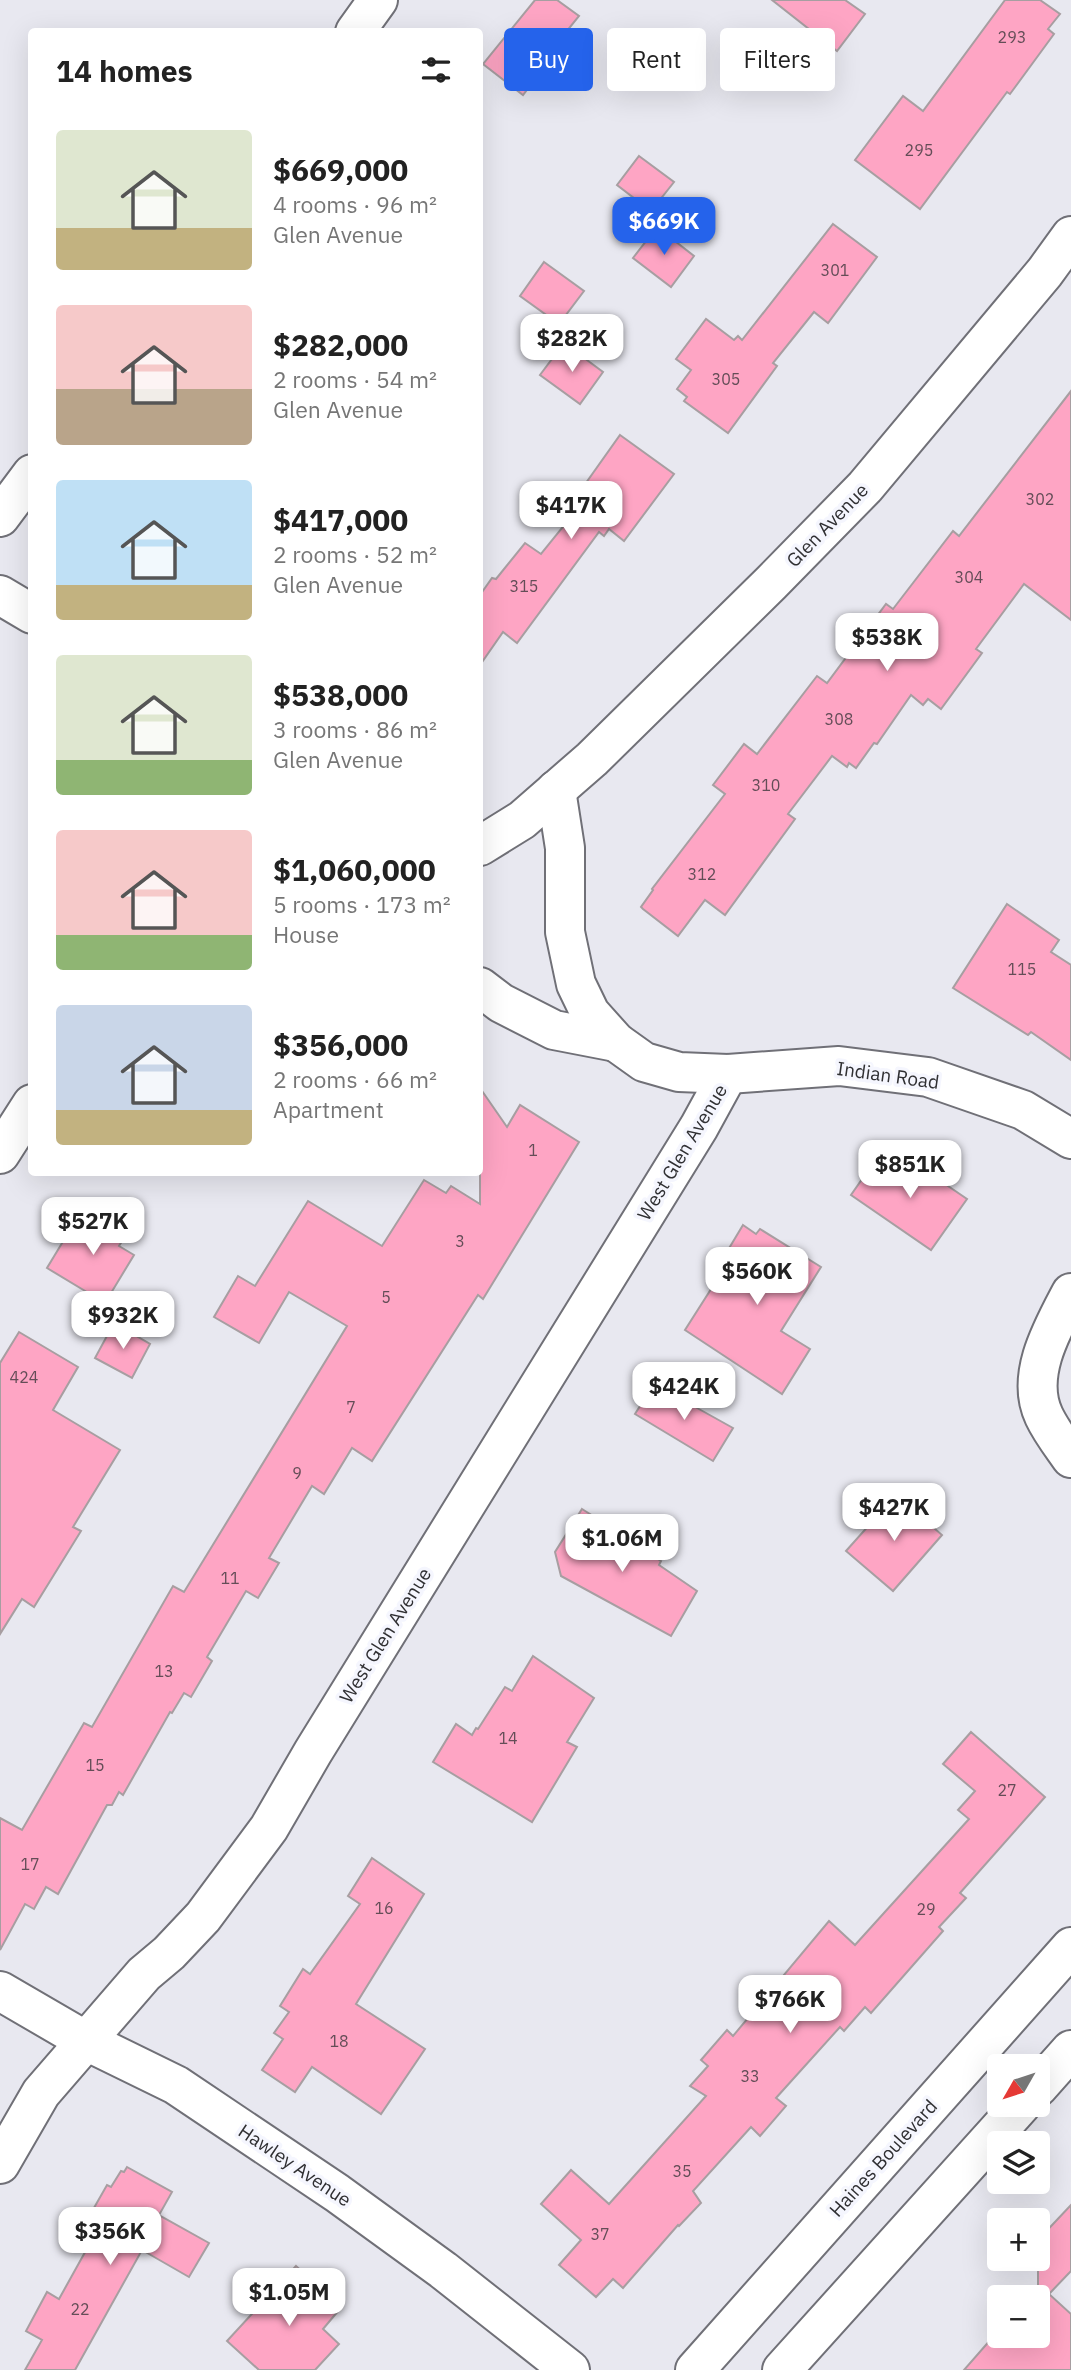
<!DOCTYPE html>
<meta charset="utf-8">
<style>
body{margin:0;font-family:"IBM Plex Sans",sans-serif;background:#f6f6f6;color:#222;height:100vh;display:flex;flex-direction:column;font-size:26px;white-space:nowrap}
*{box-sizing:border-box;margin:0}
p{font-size:23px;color:#767676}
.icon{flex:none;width:38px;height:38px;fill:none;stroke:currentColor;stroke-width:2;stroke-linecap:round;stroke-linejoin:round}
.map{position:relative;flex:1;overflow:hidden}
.side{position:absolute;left:28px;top:28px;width:455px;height:1148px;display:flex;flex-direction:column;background:#fff;border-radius:7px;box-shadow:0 7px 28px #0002}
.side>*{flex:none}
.hud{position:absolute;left:504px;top:28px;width:462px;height:63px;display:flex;gap:14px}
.needle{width:46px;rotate:231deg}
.buttons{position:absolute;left:987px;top:2054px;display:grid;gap:14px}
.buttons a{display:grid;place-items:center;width:63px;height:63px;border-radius:7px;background:#fff;box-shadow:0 7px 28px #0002;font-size:35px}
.price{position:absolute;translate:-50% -60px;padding:0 16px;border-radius:14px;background:#fff;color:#222;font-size:23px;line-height:46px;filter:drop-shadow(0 2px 4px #0008)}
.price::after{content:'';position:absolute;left:50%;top:42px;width:21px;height:16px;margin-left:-10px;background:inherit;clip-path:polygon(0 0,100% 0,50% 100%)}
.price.on{background:#2563eb;color:#fff}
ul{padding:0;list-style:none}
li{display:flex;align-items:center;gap:21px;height:175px;padding:0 28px}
li span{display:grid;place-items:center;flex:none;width:196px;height:140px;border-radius:7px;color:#555}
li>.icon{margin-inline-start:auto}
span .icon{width:84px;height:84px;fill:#fffc;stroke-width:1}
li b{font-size:30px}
h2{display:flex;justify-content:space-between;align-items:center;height:84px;padding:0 28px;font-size:30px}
.chip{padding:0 24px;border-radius:7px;background:#fff;box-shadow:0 7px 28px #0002;font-size:24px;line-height:63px}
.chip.on{background:#2563eb;color:#fff}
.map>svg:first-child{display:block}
.building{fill:#fea5c4;stroke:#a79ea1;stroke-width:2}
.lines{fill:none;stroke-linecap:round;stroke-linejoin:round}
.minor-casing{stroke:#707077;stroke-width:42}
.minor{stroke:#fff;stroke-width:38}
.labels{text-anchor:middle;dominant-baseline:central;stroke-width:7;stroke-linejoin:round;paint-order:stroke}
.number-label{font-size:16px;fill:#644d57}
.street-label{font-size:19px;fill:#303033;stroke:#f5f6fe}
</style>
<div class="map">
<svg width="1071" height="2370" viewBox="0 0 1071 2370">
<rect width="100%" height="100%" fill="#e8e8f0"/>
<g class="building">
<path d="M535,0H557L579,16L566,32L569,34L523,95L483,64Z"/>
<path d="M772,0H845L865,14L837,51Z"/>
<path d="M1005,0H1040L1060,14L1048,29L1054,34L1010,94L1007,92L920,209L855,160L903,96L923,111Z"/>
<path d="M639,156L674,182L651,211L617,185Z"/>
<path d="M833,224L877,257L828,323L814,312L773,363L777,366L728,433L684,401L687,397L677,389L691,370L676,359L706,319L734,340L738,336L742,340Z"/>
<path d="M657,227L694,256L671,287L633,258Z"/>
<path d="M544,262L584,291L559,324L520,296Z"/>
<path d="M564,343L603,372L580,404L540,375Z"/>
<path d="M1071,391V620L1024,584L976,649L982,653L941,709L928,699L923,705L911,695L877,744L874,743L856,768L849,763L847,767L832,756L788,814L795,819L725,915L705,900L678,936L643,909L641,907L653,890L652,889L725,794L713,785L744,744L757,754L817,676L827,683L886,604L893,609L953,531L959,536Z"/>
<path d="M620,435L674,474L624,541L609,529L604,536L599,532L517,643L503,632L480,665V595L492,578L496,579L525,543L541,554L583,502L576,497Z"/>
<path d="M1007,904L1059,940L1051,952L1071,965V1060L1031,1032L1028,1035L953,988Z"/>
<path d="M480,1088L507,1127L520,1105L579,1142L483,1299L478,1295L372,1461L352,1448L324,1494L312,1486L269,1558L279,1563L258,1598L246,1591L207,1657L212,1661L191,1697L184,1693L172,1713L170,1712L123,1795L119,1792L112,1805H107L58,1894L46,1887L34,1909L25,1904L0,1950V1818L22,1830L84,1723L92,1727L173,1586L184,1592L347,1326L289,1292L259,1343L214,1317L238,1276L255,1286L308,1201L382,1246L424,1180L446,1193L451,1186L480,1204Z"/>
<path d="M901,1154L967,1199L931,1250L851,1195L874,1162L889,1173Z"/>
<path d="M99,1212L129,1230L119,1246L134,1255L105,1303L47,1268L76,1220L89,1227Z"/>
<path d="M743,1225L756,1234L760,1229L821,1267L781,1331L810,1349L782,1394L685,1330L727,1264L722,1260Z"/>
<path d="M114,1323L150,1344L132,1378L95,1358Z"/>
<path d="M19,1332L78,1367L53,1410L120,1450L73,1527L81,1531L34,1607L22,1599L0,1634V1363Z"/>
<path d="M654,1384L733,1428L713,1461L635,1414Z"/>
<path d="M896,1495L942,1535L893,1591L846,1551Z"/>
<path d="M582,1509L647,1550L645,1551L661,1561L659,1565L697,1591L671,1636L561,1576L555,1552Z"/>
<path d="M533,1656L594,1698L567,1742L577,1747L532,1822L433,1762L456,1724L472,1735L476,1728L478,1729L505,1687L512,1691Z"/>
<path d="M971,1732L1045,1797L960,1893L966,1898L939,1927L943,1931L871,2013L865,2007L844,2031L840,2027L776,2098L786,2106L760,2136L751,2127L693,2191L701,2203L679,2226L678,2225L623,2288L613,2279L596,2297L559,2265L581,2240L541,2204L571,2170L609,2204L706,2096L690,2086L708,2066L701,2060L727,2030L733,2036L829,1921L855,1945L969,1819L958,1810L975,1791L943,1764Z"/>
<path d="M372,1858L424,1894L356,2004L425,2049L381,2114L312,2067L295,2092L262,2070L283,2039L274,2033L289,2012L280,2006L303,1969L310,1974L360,1904L348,1896Z"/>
<path d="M127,2167L172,2192L159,2215L209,2243L189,2277L142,2250L75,2370H25L42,2340L26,2331L47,2292L59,2299L94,2236L82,2229L107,2185L111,2187L121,2171L124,2172Z"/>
<path d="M1071,2205V2271L1049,2294L1071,2314V2370H964L999,2330V2336H1038V2298H1028L1038,2287V2240Z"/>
<path d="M296,2266L327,2294L324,2297L339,2310L323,2329L339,2344L315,2370H259L227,2341Z"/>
</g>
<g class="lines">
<g class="minor-casing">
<g id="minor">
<path d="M355,32L378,0"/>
<path d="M0,517L32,474"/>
<path d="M0,595L32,614"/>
<path d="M556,790L565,848V932L576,984L590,1013L616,1042L644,1062L679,1072L728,1074L839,1066L928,1077L1023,1110L1071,1139"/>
<path d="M480,846L522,820L592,759L771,583L865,487L1045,272L1071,236"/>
<path d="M480,987L501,1003L554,1030L616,1042"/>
<path d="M0,1154L32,1104"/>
<path d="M1071,1293C1052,1329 1025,1376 1044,1416C1051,1431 1062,1445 1071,1458"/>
<path d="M0,1991L86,2041L176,2085L337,2193L443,2270L570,2370"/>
<path d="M1038,2087L1071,2050"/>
<path d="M0,2164L41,2093L144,1974L169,1953L203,1917L269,1828L313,1752L699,1127L728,1074"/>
<path d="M695,2370L1071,1947"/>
<path d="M782,2370L1021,2105"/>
</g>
</g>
<use href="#minor" class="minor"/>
</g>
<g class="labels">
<g class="number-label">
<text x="1012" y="37">293</text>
<text x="919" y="150">295</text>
<text x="835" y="270">301</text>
<text x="726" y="379">305</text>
<text x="1040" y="499">302</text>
<text x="969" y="577">304</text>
<text x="524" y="586">315</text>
<text x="839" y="719">308</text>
<text x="766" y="785">310</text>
<text x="702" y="874">312</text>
<text x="1022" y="969">115</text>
<text x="533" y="1150">1</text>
<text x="460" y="1241">3</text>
<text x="386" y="1297">5</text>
<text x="24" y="1377">424</text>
<text x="351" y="1407">7</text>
<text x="297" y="1473">9</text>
<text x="230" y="1578">11</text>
<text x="164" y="1671">13</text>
<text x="508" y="1738">14</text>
<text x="95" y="1765">15</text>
<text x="1007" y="1790">27</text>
<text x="30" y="1864">17</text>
<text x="384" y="1908">16</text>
<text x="926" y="1909">29</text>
<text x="339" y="2041">18</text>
<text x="750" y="2076">33</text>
<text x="682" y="2171">35</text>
<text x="600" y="2234">37</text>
<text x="80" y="2309">22</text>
</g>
<g class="street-label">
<text transform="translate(827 525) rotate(-46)">Glen Avenue</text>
<text transform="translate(888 1075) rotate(8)">Indian Road</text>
<text transform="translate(682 1152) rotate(-59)">West Glen Avenue</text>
<text transform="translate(385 1635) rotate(-58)">West Glen Avenue</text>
<text transform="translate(883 2158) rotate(-48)">Haines Boulevard</text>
<text transform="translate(295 2165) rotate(34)">Hawley Avenue</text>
</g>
</g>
</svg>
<div class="buttons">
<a><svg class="needle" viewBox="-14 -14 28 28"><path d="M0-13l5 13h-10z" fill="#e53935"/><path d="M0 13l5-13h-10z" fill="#767676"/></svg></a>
<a><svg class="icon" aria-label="layers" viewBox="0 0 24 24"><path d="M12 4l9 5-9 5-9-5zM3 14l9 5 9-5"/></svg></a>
<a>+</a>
<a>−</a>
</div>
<b class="price on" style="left:664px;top:257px">$669K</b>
<b class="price" style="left:572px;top:374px">$282K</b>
<b class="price" style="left:571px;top:541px">$417K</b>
<b class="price" style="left:887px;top:673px">$538K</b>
<b class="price" style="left:910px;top:1200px">$851K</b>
<b class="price" style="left:93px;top:1257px">$527K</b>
<b class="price" style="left:757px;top:1307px">$560K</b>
<b class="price" style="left:123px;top:1351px">$932K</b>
<b class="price" style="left:684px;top:1422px">$424K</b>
<b class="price" style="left:894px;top:1543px">$427K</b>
<b class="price" style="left:622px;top:1574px">$1.06M</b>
<b class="price" style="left:790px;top:2035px">$766K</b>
<b class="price" style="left:110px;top:2267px">$356K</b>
<b class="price" style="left:289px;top:2328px">$1.05M</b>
<div class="hud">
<a class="chip on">Buy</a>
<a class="chip">Rent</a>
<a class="chip">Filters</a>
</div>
<section class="side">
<h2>14 homes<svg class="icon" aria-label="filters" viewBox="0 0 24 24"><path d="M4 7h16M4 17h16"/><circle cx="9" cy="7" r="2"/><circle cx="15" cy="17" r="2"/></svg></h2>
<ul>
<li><span style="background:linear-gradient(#dfe7d0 70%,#c2b280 0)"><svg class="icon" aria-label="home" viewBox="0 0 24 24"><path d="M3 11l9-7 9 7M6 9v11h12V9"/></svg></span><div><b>$669,000</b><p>4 rooms · 96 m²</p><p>Glen Avenue</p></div></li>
<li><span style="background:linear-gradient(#f6c9c9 60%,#b9a48a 0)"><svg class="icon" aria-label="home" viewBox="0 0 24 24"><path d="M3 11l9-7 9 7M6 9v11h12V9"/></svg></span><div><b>$282,000</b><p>2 rooms · 54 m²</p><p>Glen Avenue</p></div></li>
<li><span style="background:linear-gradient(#bfe0f5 75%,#c2b280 0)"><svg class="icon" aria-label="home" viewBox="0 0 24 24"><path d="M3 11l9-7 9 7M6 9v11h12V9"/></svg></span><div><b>$417,000</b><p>2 rooms · 52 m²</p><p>Glen Avenue</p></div></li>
<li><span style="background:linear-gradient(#dfe7d0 75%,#8fb573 0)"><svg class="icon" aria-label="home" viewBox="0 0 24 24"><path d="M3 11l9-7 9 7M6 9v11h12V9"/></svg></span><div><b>$538,000</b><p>3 rooms · 86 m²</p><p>Glen Avenue</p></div></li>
<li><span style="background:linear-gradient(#f6c9c9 75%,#8fb573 0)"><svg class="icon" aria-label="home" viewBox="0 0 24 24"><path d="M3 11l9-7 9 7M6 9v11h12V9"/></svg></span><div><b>$1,060,000</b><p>5 rooms · 173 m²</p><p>House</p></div></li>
<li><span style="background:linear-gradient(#c9d6e8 75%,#c2b280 0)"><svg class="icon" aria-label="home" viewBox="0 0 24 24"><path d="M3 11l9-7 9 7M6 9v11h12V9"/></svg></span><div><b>$356,000</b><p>2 rooms · 66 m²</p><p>Apartment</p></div></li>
</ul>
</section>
</div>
